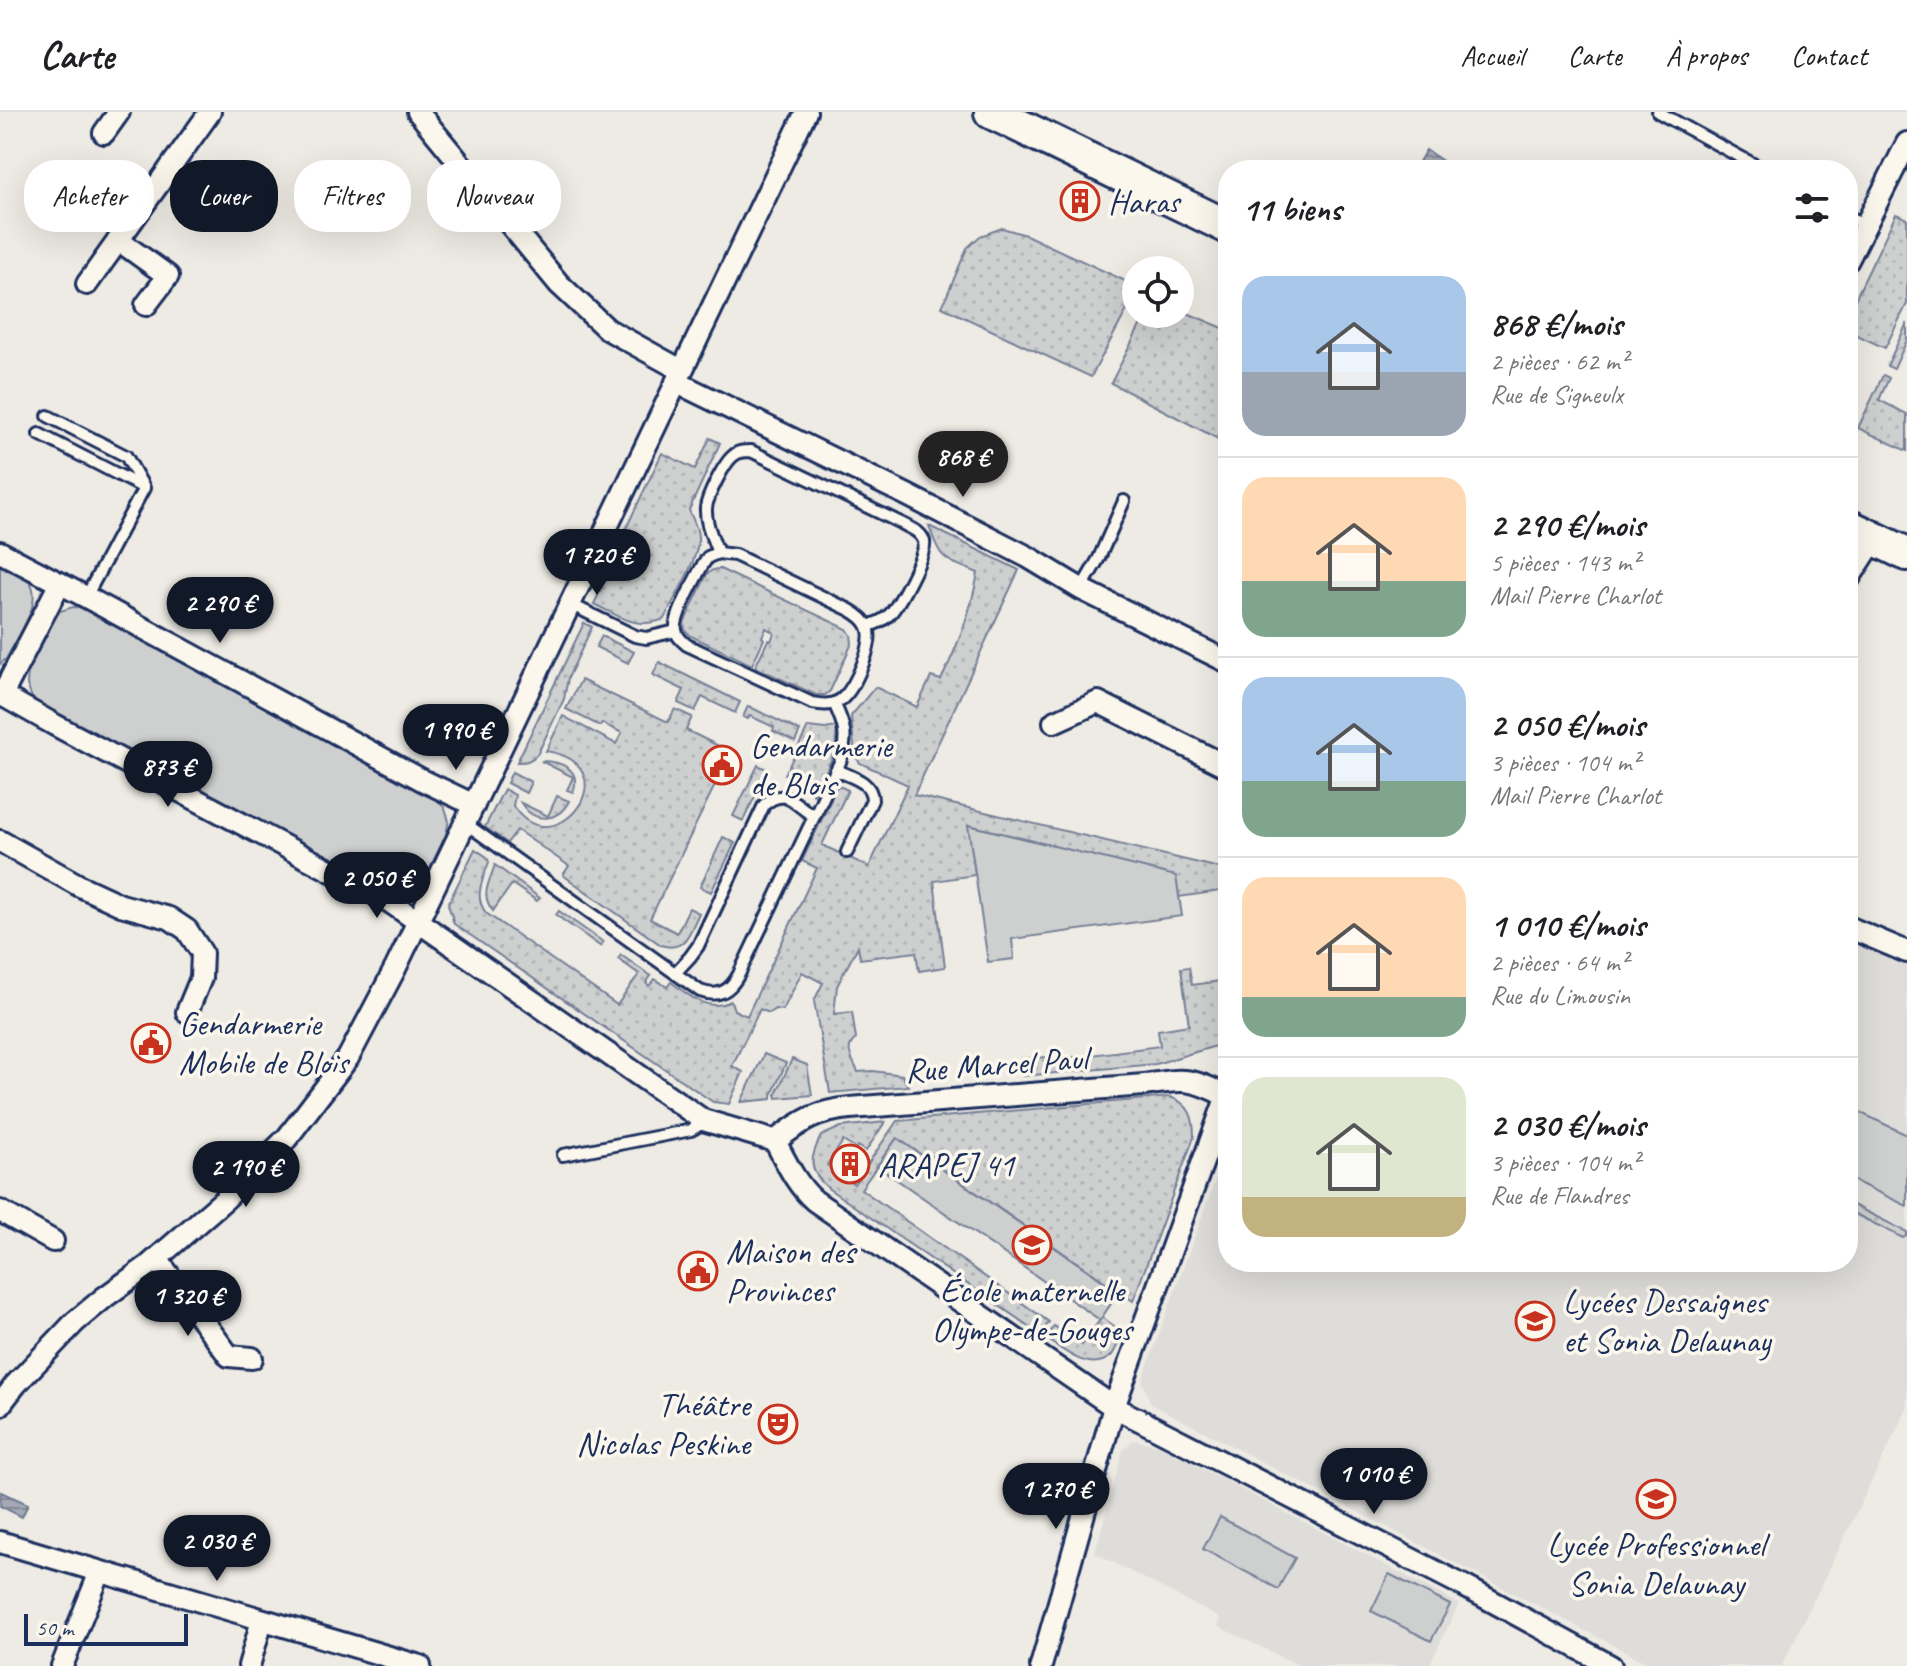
<!DOCTYPE html>
<html lang="fr">
<meta charset="utf-8">
<style>
body{margin:0;font-family:Caveat,sans-serif;background:#f6f6f6;color:#202124;height:100vh;display:flex;flex-direction:column;font-size:30px;white-space:nowrap}
*{box-sizing:border-box;margin:0}
p{font-size:26px;color:#757577}
.icon{flex:none;width:44px;height:44px;fill:none;stroke:currentColor;stroke-width:2;stroke-linecap:round;stroke-linejoin:round}
.map{position:relative;flex:1;overflow:hidden}
.side{position:absolute;left:1218px;top:48px;width:640px;height:1112px;display:flex;flex-direction:column;background:#fff;border-radius:32px;box-shadow:0 8px 32px #0002}
.side>*{flex:none}
.top-card{position:absolute;left:24px;top:48px;width:760px;height:72px;display:flex;gap:16px}
.buttons{position:absolute;left:1122px;top:144px;display:grid;gap:16px}
.buttons a{display:grid;place-items:center;width:72px;height:72px;border-radius:50%;background:#fff;box-shadow:0 8px 32px #0002;font-size:40px}
.scale{position:absolute;left:24px;bottom:20px;width:164px;box-sizing:border-box;padding-left:8px;border:4px solid #1b2f5e;border-top:0;font-size:22px;line-height:28px;white-space:nowrap;color:#1b2f5e;-webkit-text-stroke:6px #fbf7ec;paint-order:stroke}
.price{position:absolute;translate:-50% -68px;padding:0 18px;border-radius:28px;background:#111827;color:#fff;font-size:26px;line-height:52px;filter:drop-shadow(0 2px 4px #0008)}
.price::after{content:'';position:absolute;left:50%;top:48px;width:24px;height:18px;margin-left:-12px;background:inherit;clip-path:polygon(0 0,100% 0,50% 100%)}
.price.current{background:#222;color:#fff}
ul{padding:0;list-style:none}
li{display:flex;align-items:center;gap:24px;height:200px;padding:0 24px}
li+li{border-top:2px solid #e0e0e0}
li span{display:grid;place-items:center;flex:none;width:224px;height:160px;border-radius:24px;color:#555}
li>.icon{margin-inline-start:auto}
span .icon{width:96px;height:96px;fill:#fffc;stroke-width:1}
li b{font-size:34px}
h2{display:flex;justify-content:space-between;align-items:center;height:96px;padding:0 24px;font-size:34px}
.pill{padding:0 28px;border-radius:32px;background:#fff;box-shadow:0 8px 32px #0002;font-size:28px;line-height:72px}
.pill.current{background:#111827;color:#fff}
header{display:flex;align-items:center;gap:48px;box-sizing:border-box;height:112px;padding:0 40px;background:#fff;border-bottom:2px solid #e0e0e0}
header strong{font-size:38px}
nav{display:flex;gap:44px;margin-inline-start:auto;font-size:28px}
.map>svg:first-child{display:block}
.built{fill:#deddda}
.grass{fill:url(#grass-dots);stroke:#747f96;stroke-width:2}
.park{fill:#cecfcf;stroke:#747f96;stroke-width:2}
.water{fill:url(#water-rules);stroke:#6d7892;stroke-width:2}
.lines{fill:none;stroke-linecap:round;stroke-linejoin:round}
.service-casing{stroke:#1b2f5e;stroke-width:16}
.minor-casing{stroke:#1b2f5e;stroke-width:26}
.primary-casing{stroke:#1b2f5e;stroke-width:38}
.service{stroke:#fbf7ec;stroke-width:10}
.minor{stroke:#fbf7ec;stroke-width:20}
.primary{stroke:#fbf7ec;stroke-width:32}
.labels{text-anchor:middle;dominant-baseline:central;stroke-width:7;stroke-linejoin:round;paint-order:stroke}
.poi-label{font-size:34px;fill:#1b2f5e;stroke:#fbf7ec;text-anchor:start}
.street-label{font-size:34px;fill:#1b2f5e;stroke:#fbf7ec}
</style>
<header>
<strong>Carte</strong>
<nav><a>Accueil</a><a>Carte</a><a>À propos</a><a>Contact</a></nav>
</header>
<div class="map">
<svg width="1907" height="1554" viewBox="0 0 1907 1554">
<defs>
<pattern id="grass-dots" width="8" height="8" patternUnits="userSpaceOnUse" patternTransform="scale(2)"><rect width="8" height="8" fill="#cecfcf"/><path d="M2 2h.1M6 6h.1" fill="none" stroke="#b0b2b4" stroke-width="1.8" stroke-linecap="round"/></pattern>
<pattern id="water-rules" width="6" height="5" patternUnits="userSpaceOnUse" patternTransform="scale(2)"><rect width="6" height="5" fill="#a3a8b4"/><path d="M0 2.5h6" fill="none" stroke="#848996"/></pattern>
</defs>
<rect width="100%" height="100%" fill="#eeebe4"/>
<filter id="ink" filterUnits="userSpaceOnUse"><feTurbulence type="fractalNoise" baseFrequency=".0125" numOctaves="2"/><feDisplacementMap in="SourceGraphic" scale="16" xChannelSelector="R" yChannelSelector="G"/><feConvolveMatrix kernelMatrix="1 2 1 2 8 2 1 2 1" color-interpolation-filters="sRGB"/></filter>
<g filter="url(#ink)">
<g class="built">
<path d="M1848,827L1907,852V1296L1782,1554H1653L1151,1292L1142,1269L1228,1033V1150H1848Z"/>
<path d="M1133,1328L1158,1333L1459,1492L1429,1554H1300L1217,1514L1220,1506L1095,1441L1123,1338Z"/>
</g>
<g class="grass">
<path d="M1896,102L1907,107V192L1885,236L1848,219V202Z"/>
<path d="M1002,116L1026,123L1136,174V181L1091,265L942,195L967,136L980,124Z"/>
<path d="M1180,198L1228,218V332L1111,271L1146,202H1180Z"/>
<path d="M1907,211V228L1894,257L1887,254Z"/>
<path d="M1883,263L1889,266L1879,288L1907,302V339L1858,316Z"/>
<path d="M710,326L720,331L689,398C693,408 699,418 698,429C697,450 674,487 664,507C636,518 619,504 594,492L611,456L608,454L662,341L695,357Z"/>
<path d="M929,414L1019,458L914,683L1228,758V778L1179,785L1175,764L969,713L975,763L934,769L945,855L919,859L916,840L860,847L858,834L837,874L834,902L852,900L856,927C843,936 853,948 858,960L873,959L902,963L908,974L830,981L814,889L823,871L802,860L783,898L775,897L769,901L760,897L732,954L743,960L729,992L713,990L454,812L448,792L475,737L487,745L489,750C483,768 473,784 486,801L617,893L639,862L618,847L621,843L651,864L646,871L649,874L655,867L667,875L671,870C690,884 707,901 731,889L734,898L747,904L817,756L802,749L831,688L832,679L835,674H839L848,678L822,733L869,755L908,673L860,651L855,644L851,604L875,575L917,595L931,565L941,568C958,534 971,499 978,461C944,447 941,450 929,414Z"/>
<path d="M720,457L847,517L851,523L852,531L830,579L825,583H816L755,555L768,528L771,529L774,521L766,516L762,525L764,527L752,553L691,524L685,518L684,511L707,462L713,458Z"/>
<path d="M584,511L592,515L568,566L564,587L538,641C531,649 527,650 517,650Z"/>
<path d="M602,524L634,540L628,551L596,535Z"/>
<path d="M659,550L740,590L735,601L702,585L695,599L678,591L684,578L653,563Z"/>
<path d="M581,568L668,610L675,597L692,605L686,618L731,640L650,807L677,821L689,796L699,801C690,819 686,841 661,833L563,763L569,754L517,718L507,731L485,715L504,677L515,683L513,694C554,757 634,653 546,639L563,604L616,632L622,621L602,611L600,614L566,597Z"/>
<path d="M748,594L800,619L795,630L773,619L774,615L750,604L748,607L743,605Z"/>
<path d="M808,615L825,617L836,615C839,640 825,661 814,683L801,668L785,662Z"/>
<path d="M541,649C561,649 582,657 573,680L567,678L573,665Z"/>
<path d="M758,653L768,658L743,709L733,704Z"/>
<path d="M512,660L531,670L526,681L507,671Z"/>
<path d="M557,684L569,689C558,710 534,712 521,691L548,704Z"/>
<path d="M723,725L735,731L711,780L700,775Z"/>
<path d="M495,753L540,786L537,789L512,772L493,799C480,783 489,771 495,753Z"/>
<path d="M559,799L603,830L600,834L556,803Z"/>
<path d="M1189,855L1192,873L1228,868V928L1222,932L1156,952L1023,964L1021,947L1060,944L1061,947L1160,934L1158,918L1189,913L1181,856Z"/>
<path d="M764,942L786,951L772,983V987L741,990Z"/>
<path d="M792,947L807,953L812,983L777,986L776,982Z"/>
<path d="M1170,985C1190,992 1194,1005 1194,1025L1133,1189L897,1026L861,1077L1049,1210L1040,1222L829,1077C808,1059 809,1047 821,1024L841,1015L885,1010L866,1039L858,1034L856,1037L843,1029L827,1053L854,1072L897,1009Z"/>
<path d="M1853,1093L1907,1120V1123L1903,1126L1849,1099Z"/>
<path d="M1102,1205L1122,1220C1119,1227 1117,1238 1111,1244C1090,1262 1063,1238 1046,1226L1054,1214L1082,1233Z"/>
</g>
<g class="park">
<path d="M0,449C9,453 20,458 27,466C47,487 17,525 6,547L0,552Z"/>
<path d="M73,495L88,496L429,681C438,688 446,694 448,706C451,722 425,776 409,781C398,784 388,779 378,775L55,602L33,588L27,573L28,555L50,513L60,499Z"/>
<path d="M968,713L1176,764L1182,804L1012,827L1014,847L988,850Z"/>
<path d="M1853,997L1907,1023V1094L1848,1066V1009Z"/>
<path d="M897,1026L1119,1180L1100,1208L877,1054Z"/>
<path d="M1220,1405L1295,1446L1278,1477L1203,1437Z"/>
<path d="M1389,1462L1450,1493L1431,1529L1371,1499Z"/>
</g>
<g class="water">
<path d="M1426,38L1447,52L1443,58H1414Z"/>
<path d="M1,1380L28,1392L22,1405L0,1394Z"/>
</g>
<g class="lines">
<g class="service-casing">
<g id="service">
<path d="M1658,0L1764,58"/>
<path d="M1848,104L1865,113"/>
<path d="M48,304L126,344L143,374"/>
<path d="M39,322L144,376L86,485"/>
<path d="M718,441L735,443L850,498C857,502 865,507 868,515C875,531 855,575 843,586C834,594 823,593 812,591L687,533C682,529 677,525 676,518C673,506 697,464 703,452L708,445Z"/>
<path d="M718,441C713,427 705,411 706,396C707,385 724,351 733,344C738,339 744,339 751,339L905,413C912,417 921,420 924,429C927,441 899,492 890,502C883,509 877,511 868,514"/>
<path d="M1081,477L1099,446L1124,389"/>
<path d="M570,492L635,524L646,526L676,519"/>
<path d="M836,658C851,665 872,669 872,688L847,740"/>
<path d="M465,711L700,879C719,886 730,879 739,862L840,650C848,625 845,614 834,591"/>
<path d="M675,861L690,845L698,834L764,693C786,673 795,694 814,704"/>
<path d="M563,1043L691,1018L698,1014L703,1008"/>
</g>
</g>
<g class="minor-casing">
<g id="minor">
<path d="M418,0L559,172L607,217L681,258"/>
<path d="M104,21L119,0"/>
<path d="M118,128L168,164L146,193"/>
<path d="M1848,148L1907,31"/>
<path d="M87,172L210,0"/>
<path d="M676,270L907,383L1028,445L1081,477L1228,550"/>
<path d="M0,440L86,485L424,669L474,693"/>
<path d="M1848,468L1875,426"/>
<path d="M0,582L55,613L390,790L703,1008L775,1029C786,1050 797,1074 815,1089L1114,1295L1464,1474L1611,1554"/>
<path d="M2,583L60,471"/>
<path d="M1054,610L1098,590L1228,655"/>
<path d="M0,729L80,774L121,793L169,806L187,818L202,841L201,866L187,900"/>
<path d="M1848,815L1907,840"/>
<path d="M775,1029C801,1009 817,999 850,996L1144,973C1182,967 1191,965 1226,984"/>
<path d="M0,1099L53,1129"/>
<path d="M157,1147L229,1244L252,1246"/>
<path d="M0,1293L16,1272L75,1210L105,1185L148,1154L224,1088L287,1026L348,946L395,857L806,0"/>
<path d="M0,1430L420,1554"/>
<path d="M62,1554L100,1460"/>
<path d="M249,1554L262,1508"/>
<path d="M1041,1554L1114,1295L1228,981"/>
</g>
</g>
<g class="primary-casing">
<g id="primary">
<path d="M991,0L1228,115"/>
<path d="M1848,414L1907,442"/>
</g>
</g>
<use href="#service" class="service"/>
<use href="#minor" class="minor"/>
<use href="#primary" class="primary"/>
</g>
</g>
<defs>
<g id="building-ring" transform="scale(2)"><circle r="9.5" fill="#fbf7ec" stroke="#c8321e" stroke-width="1.5"/><path d="M-4-6H4V6H1V3H-1V6H-4ZM-2.5-4.3h1.7v1.8h-1.7ZM.8-4.3h1.7v1.8H.8ZM-2.5-1h1.7V.8h-1.7ZM.8-1h1.7V.8H.8Z" fill="#c8321e"/></g>
<g id="civic-ring" transform="scale(2)"><circle r="9.5" fill="#fbf7ec" stroke="#c8321e" stroke-width="1.5"/><path d="M-.6-6.5H3V-4.5H.6V-3L4-1V1h2V6H-6V1h2V-1L-.6-3ZM-1.2 2.5V6h2.4V2.5Z" fill="#c8321e"/></g>
<g id="school-ring" transform="scale(2)"><circle r="9.5" fill="#fbf7ec" stroke="#c8321e" stroke-width="1.5"/><path d="M0-5L7-2L0 1L-7-2ZM-4 1L0 2.5L4 1V4Q0 6-4 4Z" fill="#c8321e"/></g>
<g id="theatre-ring" transform="scale(2)"><circle r="9.5" fill="#fbf7ec" stroke="#c8321e" stroke-width="1.5"/><path d="M-5-5.5Q0-4 5-5.5V0Q5 5 0 6Q-5 5-5 0ZM-3.3-2.5H-1v1.5H-3.3ZM1-2.5H3.3v1.5H1ZM-2.8 1Q0 5.5 2.8 1Z" fill="#c8321e"/></g>
</defs>
<g fill-rule="evenodd">
<use href="#building-ring" x="1080" y="89"/>
<use href="#civic-ring" x="722" y="653"/>
<use href="#civic-ring" x="151" y="931"/>
<use href="#building-ring" x="850" y="1052"/>
<use href="#school-ring" x="1032" y="1133"/>
<use href="#civic-ring" x="698" y="1159"/>
<use href="#school-ring" x="1535" y="1209"/>
<use href="#theatre-ring" x="778" y="1312"/>
<use href="#school-ring" x="1656" y="1387"/>
</g>
<g class="labels">
<g class="poi-label">
<text x="1108" y="89">Haras</text>
<text x="750" y="633">Gendarmerie<tspan x="750" dy="39">de Blois</tspan></text>
<text x="179" y="911">Gendarmerie<tspan x="179" dy="39">Mobile de Blois</tspan></text>
<text x="878" y="1052">ARAPEJ 41</text>
<text x="726" y="1139">Maison des<tspan x="726" dy="39">Provinces</tspan></text>
<text x="1032" y="1178" text-anchor="middle">École maternelle<tspan x="1032" dy="39">Olympe-de-Gouges</tspan></text>
<text x="1563" y="1189">Lycées Dessaignes<tspan x="1563" dy="39">et Sonia Delaunay</tspan></text>
<text x="750" y="1292" text-anchor="end">Théâtre<tspan x="750" dy="39">Nicolas Peskine</tspan></text>
<text x="1656" y="1432" text-anchor="middle">Lycée Professionnel<tspan x="1656" dy="39">Sonia Delaunay</tspan></text>
</g>
<g class="street-label">
<text transform="translate(996 952) rotate(-4)">Rue Marcel Paul</text>
</g>
</g>
</svg>
<div class="buttons">
<a><svg class="icon" aria-label="locate" viewBox="0 0 24 24"><circle cx="12" cy="12" r="6"/><path d="M12 2v4M12 18v4M2 12h4M18 12h4"/></svg></a>
</div>
<div class="scale">50 m</div>
<b class="price current" style="left:963px;top:387px">868 €</b>
<b class="price" style="left:597px;top:485px">1 720 €</b>
<b class="price" style="left:220px;top:533px">2 290 €</b>
<b class="price" style="left:456px;top:660px">1 990 €</b>
<b class="price" style="left:168px;top:697px">873 €</b>
<b class="price" style="left:377px;top:808px">2 050 €</b>
<b class="price" style="left:246px;top:1097px">2 190 €</b>
<b class="price" style="left:188px;top:1226px">1 320 €</b>
<b class="price" style="left:1374px;top:1404px">1 010 €</b>
<b class="price" style="left:1056px;top:1419px">1 270 €</b>
<b class="price" style="left:217px;top:1471px">2 030 €</b>
<div class="top-card">
<a class="pill">Acheter</a>
<a class="pill current">Louer</a>
<a class="pill">Filtres</a>
<a class="pill">Nouveau</a>
</div>
<section class="side">
<h2>11 biens<svg class="icon" aria-label="filters" viewBox="0 0 24 24"><path d="M4 7h16M4 17h16"/><circle cx="9" cy="7" r="2"/><circle cx="15" cy="17" r="2"/></svg></h2>
<ul>
<li><span style="background:linear-gradient(#a9c7e8 60%,#9aa5b1 0)"><svg class="icon" aria-label="home" viewBox="0 0 24 24"><path d="M3 11l9-7 9 7M6 9v11h12V9"/></svg></span><div><b>868 €/mois</b><p>2 pièces · 62 m²</p><p>Rue de Signeulx</p></div></li>
<li><span style="background:linear-gradient(#ffd9b3 65%,#7fa58c 0)"><svg class="icon" aria-label="home" viewBox="0 0 24 24"><path d="M3 11l9-7 9 7M6 9v11h12V9"/></svg></span><div><b>2 290 €/mois</b><p>5 pièces · 143 m²</p><p>Mail Pierre Charlot</p></div></li>
<li><span style="background:linear-gradient(#a9c7e8 65%,#7fa58c 0)"><svg class="icon" aria-label="home" viewBox="0 0 24 24"><path d="M3 11l9-7 9 7M6 9v11h12V9"/></svg></span><div><b>2 050 €/mois</b><p>3 pièces · 104 m²</p><p>Mail Pierre Charlot</p></div></li>
<li><span style="background:linear-gradient(#ffd9b3 75%,#7fa58c 0)"><svg class="icon" aria-label="home" viewBox="0 0 24 24"><path d="M3 11l9-7 9 7M6 9v11h12V9"/></svg></span><div><b>1 010 €/mois</b><p>2 pièces · 64 m²</p><p>Rue du Limousin</p></div></li>
<li><span style="background:linear-gradient(#dfe7d0 75%,#c2b280 0)"><svg class="icon" aria-label="home" viewBox="0 0 24 24"><path d="M3 11l9-7 9 7M6 9v11h12V9"/></svg></span><div><b>2 030 €/mois</b><p>3 pièces · 104 m²</p><p>Rue de Flandres</p></div></li>
</ul>
</section>
</div>
